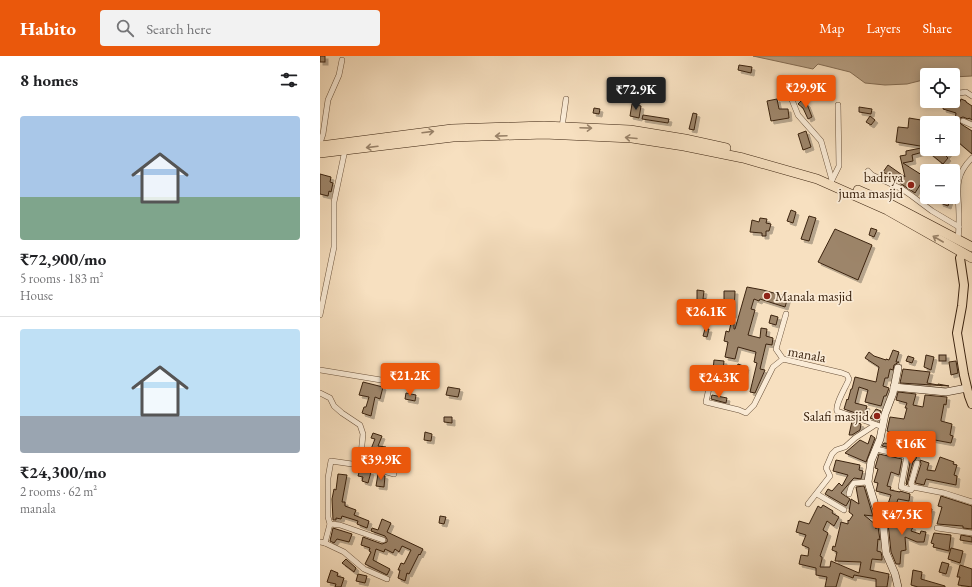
<!DOCTYPE html>
<meta charset="utf-8">
<style>
body{margin:0;font-family:"EB Garamond",serif;background:#f2f2f2;color:#202124;height:100vh;display:flex;flex-direction:column;font-size:15px;white-space:nowrap}
*{box-sizing:border-box;margin:0}
p{font-size:13px;color:#757577}
.icon{flex:none;width:22px;height:22px;fill:none;stroke:currentColor;stroke-width:2;stroke-linecap:round;stroke-linejoin:round}
.map{position:relative;flex:1;overflow:hidden}
.details{display:flex;flex-direction:column;background:#fff;width:320px}
.details>*{flex:none}
.tools{position:absolute;left:600px;top:12px;display:grid;gap:8px}
.tools a{display:grid;place-items:center;width:40px;height:40px;border-radius:4px;background:#fff;box-shadow:0 2px 10px #0003;font-size:20px}
.price{position:absolute;translate:-50% -34px;padding:0 9px;border-radius:4px;background:#ea580c;color:#fff;font-size:13px;line-height:26px;filter:drop-shadow(0 1px 2px #0008)}
.price::after{content:'';position:absolute;left:50%;top:24px;width:12px;height:9px;margin-left:-6px;background:inherit;clip-path:polygon(0 0,100% 0,50% 100%)}
.price.current{background:#222;color:#fff}
ul{padding:0;list-style:none}
li{display:grid;align-content:center;gap:8px;height:212px;padding:0 20px}
li+li{border-top:1px solid #e0e0e0}
li span{display:grid;place-items:center;height:124px;border-radius:4px;color:#555}
li>.icon{margin-inline-start:auto}
span .icon{width:72px;height:72px;fill:#fffc;stroke-width:1}
li b{font-size:17px}
h2{display:flex;justify-content:space-between;align-items:center;height:48px;padding:0 20px;font-size:17px}
header{display:flex;align-items:center;gap:24px;box-sizing:border-box;height:56px;padding:0 20px;background:#ea580c;color:#fff}
header strong{font-size:19px}
nav{display:flex;gap:22px;margin-inline-start:auto;font-size:14px}
.search{width:280px;height:36px;background:#f2f2f2;display:flex;align-items:center;gap:10px;box-sizing:border-box;padding:0 14px;border-radius:4px;color:#757577;font-size:15px}
main{display:flex;flex:1;min-height:0}
.map>svg:first-child{display:block}
.water{fill:#b7a084;stroke:#856e55}
.building{fill:#9d856b;stroke:#3b230f;filter:url(#shadow)}
.lines{fill:none;stroke-linecap:round;stroke-linejoin:round}
.street-casing{stroke:#6a523b;stroke-width:6}
.secondary-casing{stroke:#3b230f;stroke-width:8}
.primary-casing{stroke:#3b230f;stroke-width:10}
.highway-casing{stroke:#3b230f;stroke-width:10}
.street{stroke:#faebd6;stroke-width:5}
.secondary{stroke:#faebd6;stroke-width:7}
.primary{stroke:#f7e0c0;stroke-width:8}
.highway{stroke:#f7e0c0;stroke-width:9}
.oneway{stroke:#998268}
.poi-dot{fill:#8f2418;stroke:#faebd6;stroke-width:1.5}
.labels{text-anchor:middle;dominant-baseline:central;stroke-width:3.5;stroke-linejoin:round;paint-order:stroke}
.poi-label{font-size:14px;fill:#3b230f;stroke:#faebd6;text-anchor:end}
.street-label{font-size:14px;fill:#3b230f;stroke:#faebd6}
</style>
<header>
<strong>Habito</strong>
<div class="search"><svg class="icon" aria-label="search" viewBox="0 0 24 24"><circle cx="10" cy="10" r="6"/><path d="M15 15l6 6"/></svg>Search here</div>
<nav><a>Map</a><a>Layers</a><a>Share</a></nav>
</header>
<main>
<section class="details">
<h2>8 homes<svg class="icon" aria-label="filters" viewBox="0 0 24 24"><path d="M4 7h16M4 17h16"/><circle cx="9" cy="7" r="2"/><circle cx="15" cy="17" r="2"/></svg></h2>
<ul>
<li><span style="background:linear-gradient(#a9c7e8 65%,#7fa58c 0)"><svg class="icon" aria-label="home" viewBox="0 0 24 24"><path d="M3 11l9-7 9 7M6 9v11h12V9"/></svg></span><div><b>₹72,900/mo</b><p>5 rooms · 183 m²</p><p>House</p></div></li>
<li><span style="background:linear-gradient(#bfe0f5 70%,#9aa5b1 0)"><svg class="icon" aria-label="home" viewBox="0 0 24 24"><path d="M3 11l9-7 9 7M6 9v11h12V9"/></svg></span><div><b>₹24,300/mo</b><p>2 rooms · 62 m²</p><p>manala</p></div></li>
</ul>
</section>
<div class="map">
<svg width="652" height="531" viewBox="0 0 652 531">
<defs>
<filter id="shadow"><feDropShadow dx="3" dy="3" stdDeviation="0" flood-color="#0004"/></filter>
</defs>
<rect width="100%" height="100%" fill="#f7e0c0"/>
<filter id="stains"><feTurbulence type="fractalNoise" baseFrequency=".005" numOctaves="4"/><feColorMatrix values="0 0 0 0 .2 0 0 0 0 .09 0 0 0 0 .02 0 0 0 .5 -.17"/></filter>
<radialGradient id="worn" r=".72"><stop offset=".6" stop-color="#630" stop-opacity="0"/><stop offset="1" stop-color="#630" stop-opacity=".3"/></radialGradient>
<path class="water" d="M433,0H652V20L633,21V19H607V23L587,28L565,29L545,27L530,16L498,8L493,13Z"/>
<g class="building">
<rect x="0" y="0" width="5" height="6"/>
<path d="M419,9L432,11L431,17L418,14Z"/>
<path d="M457,43L459,53H468L469,62L451,65L447,45Z"/>
<path d="M641,43L646,45V46L652,50V64L649,62L648,63L643,61L640,62L639,65L641,68L652,75V98L638,86L639,79L633,77L636,57L623,53L625,45L639,48Z"/>
<path d="M482,44L487,48L492,61L488,63L483,52L478,48Z"/>
<path d="M312,48L321,50L319,62L310,60Z"/>
<path d="M539,51L552,53L551,58L539,56Z"/>
<path d="M274,52L280,53L279,58L273,57Z"/>
<path d="M373,57L377,58L374,74L369,73Z"/>
<path d="M323,59L349,63L348,67L322,63Z"/>
<path d="M550,60L555,64L551,69L546,66Z"/>
<path d="M589,62L607,65V93H632L626,100L628,102L623,108L607,95L592,99L593,105L583,107L605,121L595,137L563,116L568,109L585,121L580,100L586,99V95L606,91L576,86L578,71L588,72Z"/>
<path d="M486,75L491,91L483,94L478,78Z"/>
<path d="M621,108L627,109L626,115L620,114Z"/>
<path d="M0,118L11,121L10,126L13,127L11,136L9,135L8,140L0,138Z"/>
<path d="M615,141H631L628,150L620,147L621,144Z"/>
<path d="M471,154L476,156L473,167L467,165Z"/>
<path d="M489,160L496,162L489,185L481,183Z"/>
<path d="M440,162L447,163L446,167L451,168L449,175H446V180H442V177L430,176L432,164L439,166Z"/>
<path d="M551,172L557,174L554,181L549,179Z"/>
<path d="M515,173L552,189L538,224L498,206Z"/>
<path d="M427,231L443,234L468,241L465,251L440,243L439,245L434,243L431,253L435,254L428,279L440,282L441,272L447,273L446,280L453,282L452,289L446,288L440,313L445,314L435,337L430,336L437,307L434,306L436,296L418,291L415,303L405,301L408,286L404,285L406,275L409,276L412,263L414,264V273H415Z"/>
<path d="M377,234L384,235L383,243H386L387,260H385L386,264L382,265L380,257H377Z"/>
<path d="M404,235H415L414,259L401,257L400,263L390,261L395,244L404,247Z"/>
<path d="M451,259L458,261L456,269L449,267Z"/>
<path d="M385,273H389L387,281L383,280Z"/>
<path d="M573,294L579,296L576,306H579L574,309L573,314L570,313L568,322H565L563,330L569,332L566,340H564L561,350L545,346L548,334L539,331L535,347L547,350L544,360L524,353L527,343L528,344L531,333H532L535,321L556,326L559,311L545,302L549,296L554,300L566,304V303L569,304Z"/>
<path d="M606,299L614,301L611,314L604,311Z"/>
<rect x="619" y="299" width="7" height="6"/>
<path d="M588,300L594,302L592,307L586,305Z"/>
<path d="M394,304L404,305L403,314H393Z"/>
<path d="M636,305L638,317L631,319L629,306Z"/>
<path d="M418,308L426,311L423,321H424L423,326L415,325L416,319L415,318Z"/>
<path d="M583,313L610,316L607,327L618,329V328L629,330L580,327Z"/>
<path d="M43,326L63,331L60,343L55,341L51,360L42,357L44,351H46L49,341L39,339Z"/>
<path d="M128,331L140,333L138,341L126,339Z"/>
<path d="M578,336L596,338L593,349L603,351L605,339L627,341L626,349L624,348L621,364V365L632,368L630,379L633,380L631,387L604,382V380L593,378L592,381L582,378L579,389L570,387L573,377L567,375L570,361L584,363L587,352H585L587,347L576,344Z"/>
<path d="M86,337L96,339L95,345L85,343Z"/>
<path d="M392,339L407,342L406,347L391,343Z"/>
<path d="M556,353L561,355L558,365L550,362Z"/>
<path d="M124,361H132V367L124,366Z"/>
<path d="M532,365L541,368L540,374L532,379H529Z"/>
<path d="M105,376L112,378L111,385L104,384Z"/>
<path d="M53,377L62,380L58,390L66,391L65,394L69,395L64,409L59,408L61,399L55,398L53,407L44,405L46,397L49,398L55,383L51,382Z"/>
<path d="M551,379L555,382L546,406L525,397L540,384L548,388Z"/>
<path d="M564,387L572,388L571,392L562,390Z"/>
<path d="M589,396L597,399L596,403L593,406L587,429L586,428L591,401Z"/>
<path d="M559,398L582,403L579,419L571,416L567,430L571,431L570,434L580,436V435L590,438L589,445L578,443L573,458L564,456V457L561,450L567,451L571,439L556,435L558,427L554,426L558,413L555,412Z"/>
<path d="M620,401L634,406L633,408L637,409L634,419L637,420L636,429L606,423L604,429L595,427L601,408L600,404L609,407L607,414L615,415Z"/>
<path d="M516,404L540,409L539,414L543,415L541,423L534,422L532,424L521,437L530,443L526,450L505,438L508,433L512,435L519,427L522,430L528,419L513,415Z"/>
<path d="M40,413L51,416L48,427L42,425L43,421L38,420Z"/>
<path d="M18,418L27,419L22,446H25V450L36,454L34,459L49,465L47,472L37,468L38,465L22,460L21,463L16,462V464H13L12,443L14,433L16,434Z"/>
<path d="M58,418L65,420L64,431L56,430Z"/>
<path d="M544,430L553,460L544,459L555,468L556,473V470L558,471L560,484L558,483L557,495L561,496L562,501V504L552,503L550,514L569,518L567,531H556V523L534,519L533,522L520,517L516,531H505L507,521L496,519V512L479,508L481,499L488,500L489,492L482,489L486,479L476,476L479,465L489,468L498,450L501,452L503,449L513,455L512,457L519,461L514,470L507,465L503,474L508,477L500,500L502,501V503L500,511H510L511,505L539,517L541,506L515,505L517,496L512,494L513,490L515,491L521,466L528,468V464L529,465L533,459L529,456L531,443L539,448L536,431Z"/>
<path d="M621,440L652,450V473L643,472V470L617,468L622,451L618,450Z"/>
<path d="M604,450L612,453L608,468L602,467Z"/>
<path d="M577,456L586,460L582,467L593,471L591,475L600,478L601,475L606,476L604,486H597L585,481L586,494L581,495L580,508H576L571,496L568,467L572,465Z"/>
<path d="M120,460L126,461L124,468L119,467Z"/>
<path d="M62,463L71,467L67,476L103,493L100,499L99,498L89,518L87,517L85,525L78,522L80,514H78L81,507L84,508L91,494L82,490L79,496L75,493L73,497L65,493L64,496L56,493L53,504L70,513L67,519L45,508L51,496L49,495L50,492L41,489L43,481L62,488L67,486V483L65,480L51,475L52,472L58,474Z"/>
<path d="M13,472L32,478L29,486L17,483L14,487L10,485Z"/>
<path d="M614,477L631,479L629,495L613,491L614,488L611,487Z"/>
<path d="M641,479L652,481V486L640,484Z"/>
<path d="M631,492L643,495L640,507L628,503Z"/>
<path d="M26,503L36,512L34,516L22,507Z"/>
<path d="M622,506L629,508L626,518L619,516Z"/>
<path d="M640,509L652,513V531L638,529L640,521H637Z"/>
<path d="M11,514L18,517L17,520L24,522L21,531H15L16,528L7,526Z"/>
<path d="M593,514L602,516L601,523L625,530V531H598L591,529Z"/>
<path d="M38,518L47,520L45,527L36,525Z"/>
</g>
<g class="lines">
<g class="street-casing">
<g id="street">
<path d="M633,38L646,36L652,40"/>
<path d="M472,44L478,59L501,85L512,124"/>
<path d="M643,65L652,69"/>
<path d="M242,71L246,43"/>
<path d="M0,87L3,78L8,44L19,19L22,4"/>
<path d="M548,115L552,119L582,133L592,140L612,155L639,171"/>
<path d="M512,124L519,110L518,49"/>
<path d="M638,183C639,175 639,168 639,161C639,136 632,122 652,102"/>
<path d="M0,259L14,191V146L25,94"/>
<path d="M463,303L456,293L466,258"/>
<path d="M0,314L61,324"/>
<path d="M389,321V332L386,346L419,354L426,357L434,349L453,311L463,303L522,317L527,319L529,323C526,331 515,348 517,355L563,371"/>
<path d="M0,337L10,342L14,350L22,357L40,369L43,378L40,409"/>
<path d="M556,393L587,400L581,431L591,434L593,431"/>
<path d="M597,407L591,428L593,431L624,437L652,446"/>
<path d="M497,438L524,454"/>
<path d="M529,438L531,431L534,427L548,426"/>
<path d="M488,448L510,420L506,412L512,398L516,394L525,391L535,382L555,369"/>
<path d="M10,468L20,469L63,484"/>
<path d="M617,472L652,477"/>
<path d="M0,486L5,487L24,496L44,513L67,523"/>
<path d="M5,487L10,468L8,461V422L11,405L46,410L74,418"/>
</g>
</g>
<g class="secondary-casing">
<g id="secondary">
<path d="M574,331L626,336L647,332"/>
<path d="M578,531L575,518L566,497L563,466L555,449L548,426L551,405L560,383L565,358L573,337L578,312"/>
</g>
</g>
<g class="primary-casing">
<path id="primary" d="M643,197L640,202L644,229L642,250L637,277L644,319L649,340L652,348"/>
</g>
<g class="highway-casing">
<g id="highway">
<path d="M0,90L132,73L224,70L310,74L365,83L406,92"/>
<path d="M0,97L133,81L224,78L312,82L364,90L423,102L497,123L567,154L652,202"/>
<path d="M538,134L570,148L652,191"/>
</g>
</g>
<use href="#street" class="street"/>
<use href="#secondary" class="secondary"/>
<use href="#primary" class="primary"/>
<use href="#highway" class="highway"/>
</g>
<defs><path id="oneway-shaft" d="M-6 0H5M1.5-3L5.5 0L1.5 3" fill="none" stroke-width="1.6" stroke-linecap="round" stroke-linejoin="round"/></defs>
<g class="oneway">
<use href="#oneway-shaft" transform="translate(266 72) rotate(2)"/>
<use href="#oneway-shaft" transform="translate(108 76) rotate(-7)"/>
<use href="#oneway-shaft" transform="translate(181 80) rotate(178)"/>
<use href="#oneway-shaft" transform="translate(311 82) rotate(-175)"/>
<use href="#oneway-shaft" transform="translate(52 91) rotate(173)"/>
<use href="#oneway-shaft" transform="translate(618 183) rotate(-150)"/>
</g>
<g class="poi-dot">
<circle cx="591" cy="129" r="4"/>
<circle cx="447" cy="240" r="4"/>
<circle cx="557" cy="360" r="4"/>
</g>
<g class="labels">
<g class="poi-label">
<text x="583" y="121">badriya<tspan x="583" dy="16">juma masjid</tspan></text>
<text x="455" y="240" text-anchor="start">Manala masjid</text>
<text x="549" y="360">Salafi masjid</text>
</g>
<g class="street-label">
<text transform="translate(487 298) rotate(10)">manala</text>
</g>
</g>
<rect width="100%" height="100%" filter="url(#stains)"/>
<rect width="100%" height="100%" fill="url(#worn)"/>
</svg>
<div class="tools">
<a><svg class="icon" aria-label="locate" viewBox="0 0 24 24"><circle cx="12" cy="12" r="6"/><path d="M12 2v4M12 18v4M2 12h4M18 12h4"/></svg></a>
<a>+</a>
<a>−</a>
</div>
<b class="price" style="left:486px;top:53px">₹29.9K</b>
<b class="price current" style="left:316px;top:55px">₹72.9K</b>
<b class="price" style="left:386px;top:277px">₹26.1K</b>
<b class="price" style="left:90px;top:341px">₹21.2K</b>
<b class="price" style="left:399px;top:343px">₹24.3K</b>
<b class="price" style="left:591px;top:409px">₹16K</b>
<b class="price" style="left:61px;top:425px">₹39.9K</b>
<b class="price" style="left:582px;top:480px">₹47.5K</b>
</div>
</main>
